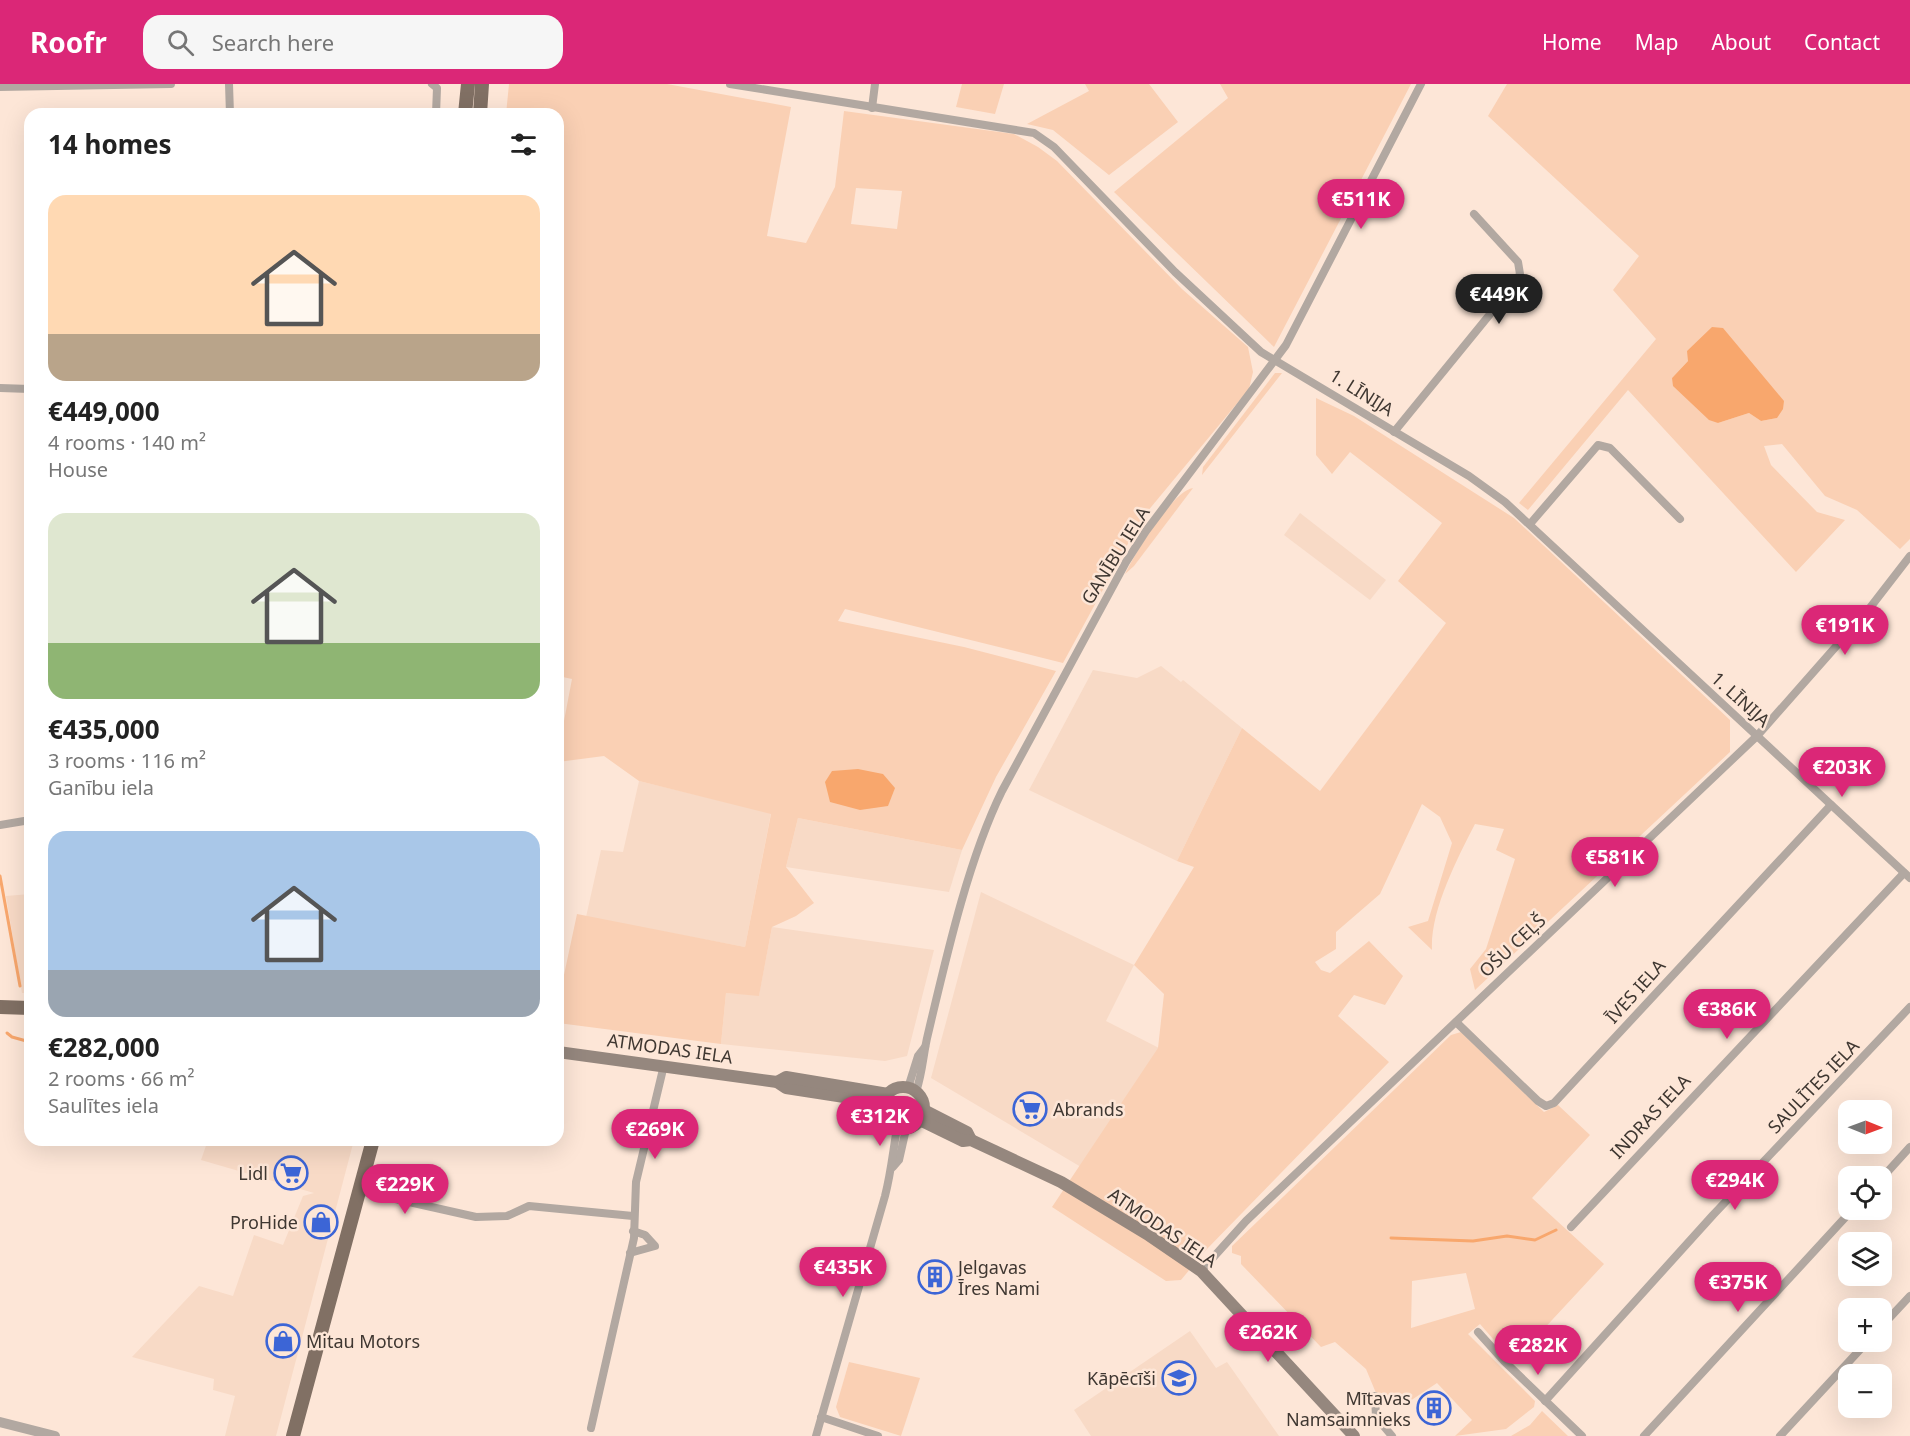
<!DOCTYPE html>
<meta charset="utf-8">
<style>
body{margin:0;font-family:"Noto Sans",sans-serif;background:#f6f6f6;color:#222;height:100vh;display:flex;flex-direction:column;font-size:22px;white-space:nowrap}
*{box-sizing:border-box;margin:0}
p{font-size:20px;color:#767676}
.icon{flex:none;width:33px;height:33px;fill:none;stroke:currentColor;stroke-width:2;stroke-linecap:round;stroke-linejoin:round}
.map{position:relative;flex:1;overflow:hidden}
.drawer{position:absolute;left:24px;top:24px;width:540px;height:1038px;display:flex;flex-direction:column;background:#fff;border-radius:18px;box-shadow:0 6px 24px #0002}
.drawer>*{flex:none}
.needle{width:39px;rotate:91deg}
.fabs{position:absolute;left:1838px;top:1016px;display:grid;gap:12px}
.fabs a{display:grid;place-items:center;width:54px;height:54px;border-radius:12px;background:#fff;box-shadow:0 6px 24px #0002;font-size:30px}
.price{position:absolute;translate:-50% -51px;padding:0 14px;border-radius:21px;background:#db2777;color:#fff;font-size:20px;line-height:39px;filter:drop-shadow(0 2px 3px #0008)}
.price::after{content:'';position:absolute;left:50%;top:36px;width:18px;height:14px;margin-left:-9px;background:inherit;clip-path:polygon(0 0,100% 0,50% 100%)}
.price.on{background:#222;color:#fff}
ul{padding:0;list-style:none}
li{display:grid;align-content:center;gap:12px;height:318px;padding:0 24px}
li span{display:grid;place-items:center;height:186px;border-radius:18px;color:#555}
li>.icon{margin-inline-start:auto}
span .icon{width:108px;height:108px;fill:#fffc;stroke-width:1}
li b{font-size:26px}
h2{display:flex;justify-content:space-between;align-items:center;height:72px;padding:0 24px;font-size:26px}
header{display:flex;align-items:center;gap:36px;box-sizing:border-box;height:84px;padding:0 30px;background:#db2777;color:#fff}
header strong{font-size:28px}
nav{display:flex;gap:33px;margin-inline-start:auto;font-size:21px}
.search{width:420px;height:54px;background:#f6f6f6;display:flex;align-items:center;gap:15px;box-sizing:border-box;padding:0 21px;border-radius:18px;color:#767676;font-size:22px}
.map>svg:first-child{display:block}
.built{fill:#f8dac6}
.green{fill:#fad0b4;fill-rule:evenodd}
.water{fill:#f8a76d}
.lines{fill:none;stroke-linecap:round;stroke-linejoin:round}
.stream{stroke:#f8a76d;stroke-width:3}
.minor{stroke:#b2a8a1;stroke-width:8}
.tertiary{stroke:#b2a8a1;stroke-width:10}
.secondary{stroke:#95877e;stroke-width:12}
.primary{stroke:#817064;stroke-width:14}
.labels{text-anchor:middle;dominant-baseline:central;stroke-width:5;stroke-linejoin:round;paint-order:stroke}
.street-label{font-size:18px;fill:#3f3731;stroke:#fde6d7}
.poi-label{font-size:18px;fill:#3f3731;stroke:#fde6d7;text-anchor:end}
</style>
<header>
<strong>Roofr</strong>
<div class="search"><svg class="icon" aria-label="search" viewBox="0 0 24 24"><circle cx="10" cy="10" r="6"/><path d="M15 15l6 6"/></svg>Search here</div>
<nav><a>Home</a><a>Map</a><a>About</a><a>Contact</a></nav>
</header>
<div class="map">
<svg width="1910" height="1352" viewBox="0 0 1910 1352">
<rect width="100%" height="100%" fill="#fde6d7"/>
<g class="built">
<path d="M1300,429L1386,496L1370,516L1284,451Z"/>
<path d="M1161,582L1181,598L1183,596L1242,644L1177,777L1029,706L1093,586L1137,594Z"/>
<path d="M639,697L771,729L745,863L586,833L601,766L623,768Z"/>
<path d="M798,734L962,766L949,808L786,783Z"/>
<path d="M981,808L1134,881L1106,937L1159,964L1081,1083L931,994Z"/>
<path d="M30,810V909H22L6,812Z"/>
<path d="M772,843L934,866L907,972L885,977L721,960L726,909L759,911Z"/>
<path d="M208,1056H354L276,1352H225L235,1312L213,1306L214,1295L132,1273L199,1202L233,1212L254,1151L283,1161L303,1112L314,1109L201,1076Z"/>
<path d="M1190,1247L1216,1284L1227,1278L1279,1352H1091L1074,1326Z"/>
</g>
<g class="green">
<path d="M509,0H667L791,23L767,152L806,159L835,103L844,27L1014,50L1038,63L1057,77L1182,205L1248,263L1253,288L1249,305L1142,434L1063,579L845,525L838,537L964,563L1056,587L996,693L962,766L798,734L786,783L814,819L796,832L772,843L759,912L726,909L721,960L558,939V919L577,830L745,863L771,730L639,697L604,672L558,678V636L564,637L572,595L558,592V30H506ZM856,104L902,107L897,145L851,140Z"/>
<path d="M962,0H1004L995,30L956,23Z"/>
<path d="M1085,0H1149L1178,38L1109,91L1053,46L1027,40L1089,7Z"/>
<path d="M1220,0H1411L1274,263L1114,108L1228,14Z"/>
<path d="M1507,0H1910V455L1900,465L1857,426L1825,412L1782,360L1764,362L1771,381L1817,428L1845,436L1796,488L1628,306L1528,426L1519,419L1656,255L1613,206L1639,172L1488,32ZM1688,277L1777,334L1761,337L1749,329L1718,339L1672,294Z"/>
<path d="M1275,289H1282L1202,391L1203,383Z"/>
<path d="M1316,314L1354,332L1514,434L1730,636V668L1475,906L1470,885L1486,865L1515,775L1496,766L1504,745L1475,740C1457,775 1430,827 1432,866L1408,843L1428,837L1452,759L1440,733L1422,720L1380,810L1336,848V865L1315,878L1321,886L1330,889L1369,857L1403,892L1385,921L1354,911L1338,932L1389,978L1205,1167L1181,1196L1166,1197L1052,1123L1158,964L1164,910L1134,881L1194,783L1177,777L1242,644L1320,707L1446,539L1398,497L1442,439L1350,368L1332,390L1316,371Z"/>
<path d="M1193,404L1134,482L1125,490C1134,471 1172,407 1193,404Z"/>
<path d="M1461,948L1544,1028L1558,1021L1590,1051L1532,1114L1604,1180L1513,1278L1480,1240L1468,1250L1535,1317L1534,1323L1506,1345L1455,1352L1472,1336L1437,1299L1407,1319L1381,1321L1366,1285L1335,1258L1321,1263L1241,1180V1172L1232,1169V1162L1451,951ZM1466,1189L1475,1225L1411,1244L1412,1197Z"/>
<circle cx="903" cy="1025" r="13"/>
<path d="M849,1278L920,1294L901,1352L840,1333L836,1323Z"/>
<path d="M1542,1327L1568,1352H1511L1530,1341Z"/>
</g>
<g class="water">
<path d="M1712,243L1723,244L1784,317L1783,325L1777,334L1761,337L1749,329L1718,339L1709,336L1673,302L1672,294L1688,277L1687,267Z"/>
<path d="M858,685L883,690L895,704L888,722L860,726L830,718L825,698L832,687Z"/>
</g>
<g class="lines">
<g class="stream">
<path d="M0,792L20,902"/>
<path d="M7,949L12,953L30,958"/>
<path d="M1391,1154L1473,1157L1507,1152L1535,1156L1556,1146"/>
</g>
<g class="minor">
<path d="M229,0L230,30"/>
<path d="M432,0L437,4L436,30"/>
<path d="M730,0L1034,49L1054,63L1175,188L1261,268L1469,392L1505,418L1910,794"/>
<path d="M0,3L171,0"/>
<path d="M872,24L875,0"/>
<path d="M0,304L30,305"/>
<path d="M1394,348L1513,202L1520,190L1518,178L1474,130"/>
<path d="M1530,440L1598,361L1610,364L1680,435"/>
<path d="M0,741L30,736"/>
<path d="M1456,938L1538,1017L1546,1022L1554,1019L1831,721"/>
<path d="M908,1004L918,972L925,963"/>
<path d="M916,1008C923,987 923,970 928,950C946,874 968,776 1002,707L1126,478L1146,447L1286,261L1421,0"/>
<path d="M893,1083L899,1076L906,1045"/>
<path d="M1881,1095L1910,1063"/>
<path d="M360,1107L476,1133L507,1132L529,1122L633,1132"/>
<path d="M1571,1143L1904,789"/>
<path d="M630,1169L655,1162L645,1151L633,1147"/>
<path d="M1201,1187L1246,1137L1757,652L1869,525L1910,472"/>
<path d="M1881,1243L1910,1212"/>
<path d="M1478,1248L1504,1277L1582,1352"/>
<path d="M1375,1312L1376,1333L1392,1352"/>
<path d="M1545,1317L1713,1131L1910,923"/>
<path d="M821,1333L878,1352"/>
<path d="M591,1344L634,1154L636,1098L664,981"/>
<path d="M816,1352L885,1112C891,1089 893,1067 897,1044"/>
<path d="M1644,1352L1853,1125"/>
<path d="M1780,1352L1868,1257"/>
</g>
<path class="tertiary" d="M0,1338L55,1352"/>
<g class="secondary">
<path d="M558,968L777,998L786,1004L883,1019"/>
<path d="M777,998L786,993L888,1010"/>
<circle cx="903" cy="1024" r="21"/>
<path d="M924,1026L967,1048L971,1056"/>
<path d="M920,1036L963,1057L971,1056L1061,1098L1147,1150L1201,1187L1354,1352"/>
</g>
<g class="primary">
<path d="M465,30L468,0"/>
<path d="M480,30L482,0"/>
<path d="M0,923L30,924"/>
<path d="M293,1352L373,1056"/>
</g>
</g>
<defs>
<g id="supermarket-ring" transform="scale(1.725)"><circle r="9.5" fill="#fde6d7" stroke="#3c65d6" stroke-width="1.5"/><path d="M-6-5.5h2.5l.6 2H6L4.5 2H-2.5L-4.4-4H-6ZM-1.5 3.2a1.3 1.3 0 1 0 .1 0ZM3 3.2a1.3 1.3 0 1 0 .1 0Z" fill="#3c65d6"/></g>
<g id="shop-ring" transform="scale(1.725)"><circle r="9.5" fill="#fde6d7" stroke="#3c65d6" stroke-width="1.5"/><path d="M-5-2.5h2.3a2.7 3.5 0 0 1 5.4 0H5L5.5 6h-11ZM-1.5-2.5h3a1.5 2.3 0 0 0-3 0Z" fill="#3c65d6"/></g>
<g id="building-ring" transform="scale(1.725)"><circle r="9.5" fill="#fde6d7" stroke="#3c65d6" stroke-width="1.5"/><path d="M-4-6H4V6H1V3H-1V6H-4ZM-2.5-4.3h1.7v1.8h-1.7ZM.8-4.3h1.7v1.8H.8ZM-2.5-1h1.7V.8h-1.7ZM.8-1h1.7V.8H.8Z" fill="#3c65d6"/></g>
<g id="school-ring" transform="scale(1.725)"><circle r="9.5" fill="#fde6d7" stroke="#3c65d6" stroke-width="1.5"/><path d="M0-5L7-2L0 1L-7-2ZM-4 1L0 2.5L4 1V4Q0 6-4 4Z" fill="#3c65d6"/></g>
</defs>
<g fill-rule="evenodd">
<use href="#supermarket-ring" x="1030" y="1025"/>
<use href="#supermarket-ring" x="291" y="1089"/>
<use href="#shop-ring" x="321" y="1138"/>
<use href="#building-ring" x="935" y="1193"/>
<use href="#shop-ring" x="283" y="1257"/>
<use href="#school-ring" x="1179" y="1294"/>
<use href="#building-ring" x="1434" y="1324"/>
</g>
<g class="labels">
<g class="street-label">
<text transform="translate(1362 308) rotate(32)">1. LĪNIJA</text>
<text transform="translate(1115 471) rotate(-58)">GANĪBU IELA</text>
<text transform="translate(1741 615) rotate(42)">1. LĪNIJA</text>
<text transform="translate(1512 861) rotate(-43)">OŠU CEĻŠ</text>
<text transform="translate(1635 907) rotate(-48)">ĪVES IELA</text>
<text transform="translate(670 964) rotate(8)">ATMODAS IELA</text>
<text transform="translate(1813 1002) rotate(-46)">SAULĪTES IELA</text>
<text transform="translate(1650 1032) rotate(-47)">INDRAS IELA</text>
<text transform="translate(1163 1143) rotate(34)">ATMODAS IELA</text>
</g>
<g class="poi-label">
<text x="1053" y="1025" text-anchor="start">Abrands</text>
<text x="268" y="1089">Lidl</text>
<text x="298" y="1138">ProHide</text>
<text x="958" y="1183" text-anchor="start">Jelgavas<tspan x="958" dy="21">Īres Nami</tspan></text>
<text x="306" y="1257" text-anchor="start">Mitau Motors</text>
<text x="1156" y="1294">Kāpēcīši</text>
<text x="1411" y="1314">Mītavas<tspan x="1411" dy="21">Namsaimnieks</tspan></text>
</g>
</g>
</svg>
<div class="fabs">
<a><svg class="needle" viewBox="-14 -14 28 28"><path d="M0-13l5 13h-10z" fill="#e53935"/><path d="M0 13l5-13h-10z" fill="#767676"/></svg></a>
<a><svg class="icon" aria-label="locate" viewBox="0 0 24 24"><circle cx="12" cy="12" r="6"/><path d="M12 2v4M12 18v4M2 12h4M18 12h4"/></svg></a>
<a><svg class="icon" aria-label="layers" viewBox="0 0 24 24"><path d="M12 4l9 5-9 5-9-5zM3 14l9 5 9-5"/></svg></a>
<a>+</a>
<a>−</a>
</div>
<b class="price" style="left:1361px;top:146px">€511K</b>
<b class="price on" style="left:1499px;top:241px">€449K</b>
<b class="price" style="left:1845px;top:572px">€191K</b>
<b class="price" style="left:1842px;top:714px">€203K</b>
<b class="price" style="left:1615px;top:804px">€581K</b>
<b class="price" style="left:1727px;top:956px">€386K</b>
<b class="price" style="left:880px;top:1063px">€312K</b>
<b class="price" style="left:655px;top:1076px">€269K</b>
<b class="price" style="left:1735px;top:1127px">€294K</b>
<b class="price" style="left:405px;top:1131px">€229K</b>
<b class="price" style="left:843px;top:1214px">€435K</b>
<b class="price" style="left:1738px;top:1229px">€375K</b>
<b class="price" style="left:1268px;top:1279px">€262K</b>
<b class="price" style="left:1538px;top:1292px">€282K</b>
<section class="drawer">
<h2>14 homes<svg class="icon" aria-label="filters" viewBox="0 0 24 24"><path d="M4 7h16M4 17h16"/><circle cx="9" cy="7" r="2"/><circle cx="15" cy="17" r="2"/></svg></h2>
<ul>
<li><span style="background:linear-gradient(#ffd9b3 75%,#b9a48a 0)"><svg class="icon" aria-label="home" viewBox="0 0 24 24"><path d="M3 11l9-7 9 7M6 9v11h12V9"/></svg></span><div><b>€449,000</b><p>4 rooms · 140 m²</p><p>House</p></div></li>
<li><span style="background:linear-gradient(#dfe7d0 70%,#8fb573 0)"><svg class="icon" aria-label="home" viewBox="0 0 24 24"><path d="M3 11l9-7 9 7M6 9v11h12V9"/></svg></span><div><b>€435,000</b><p>3 rooms · 116 m²</p><p>Ganību iela</p></div></li>
<li><span style="background:linear-gradient(#a9c7e8 75%,#9aa5b1 0)"><svg class="icon" aria-label="home" viewBox="0 0 24 24"><path d="M3 11l9-7 9 7M6 9v11h12V9"/></svg></span><div><b>€282,000</b><p>2 rooms · 66 m²</p><p>Saulītes iela</p></div></li>
</ul>
</section>
</div>
